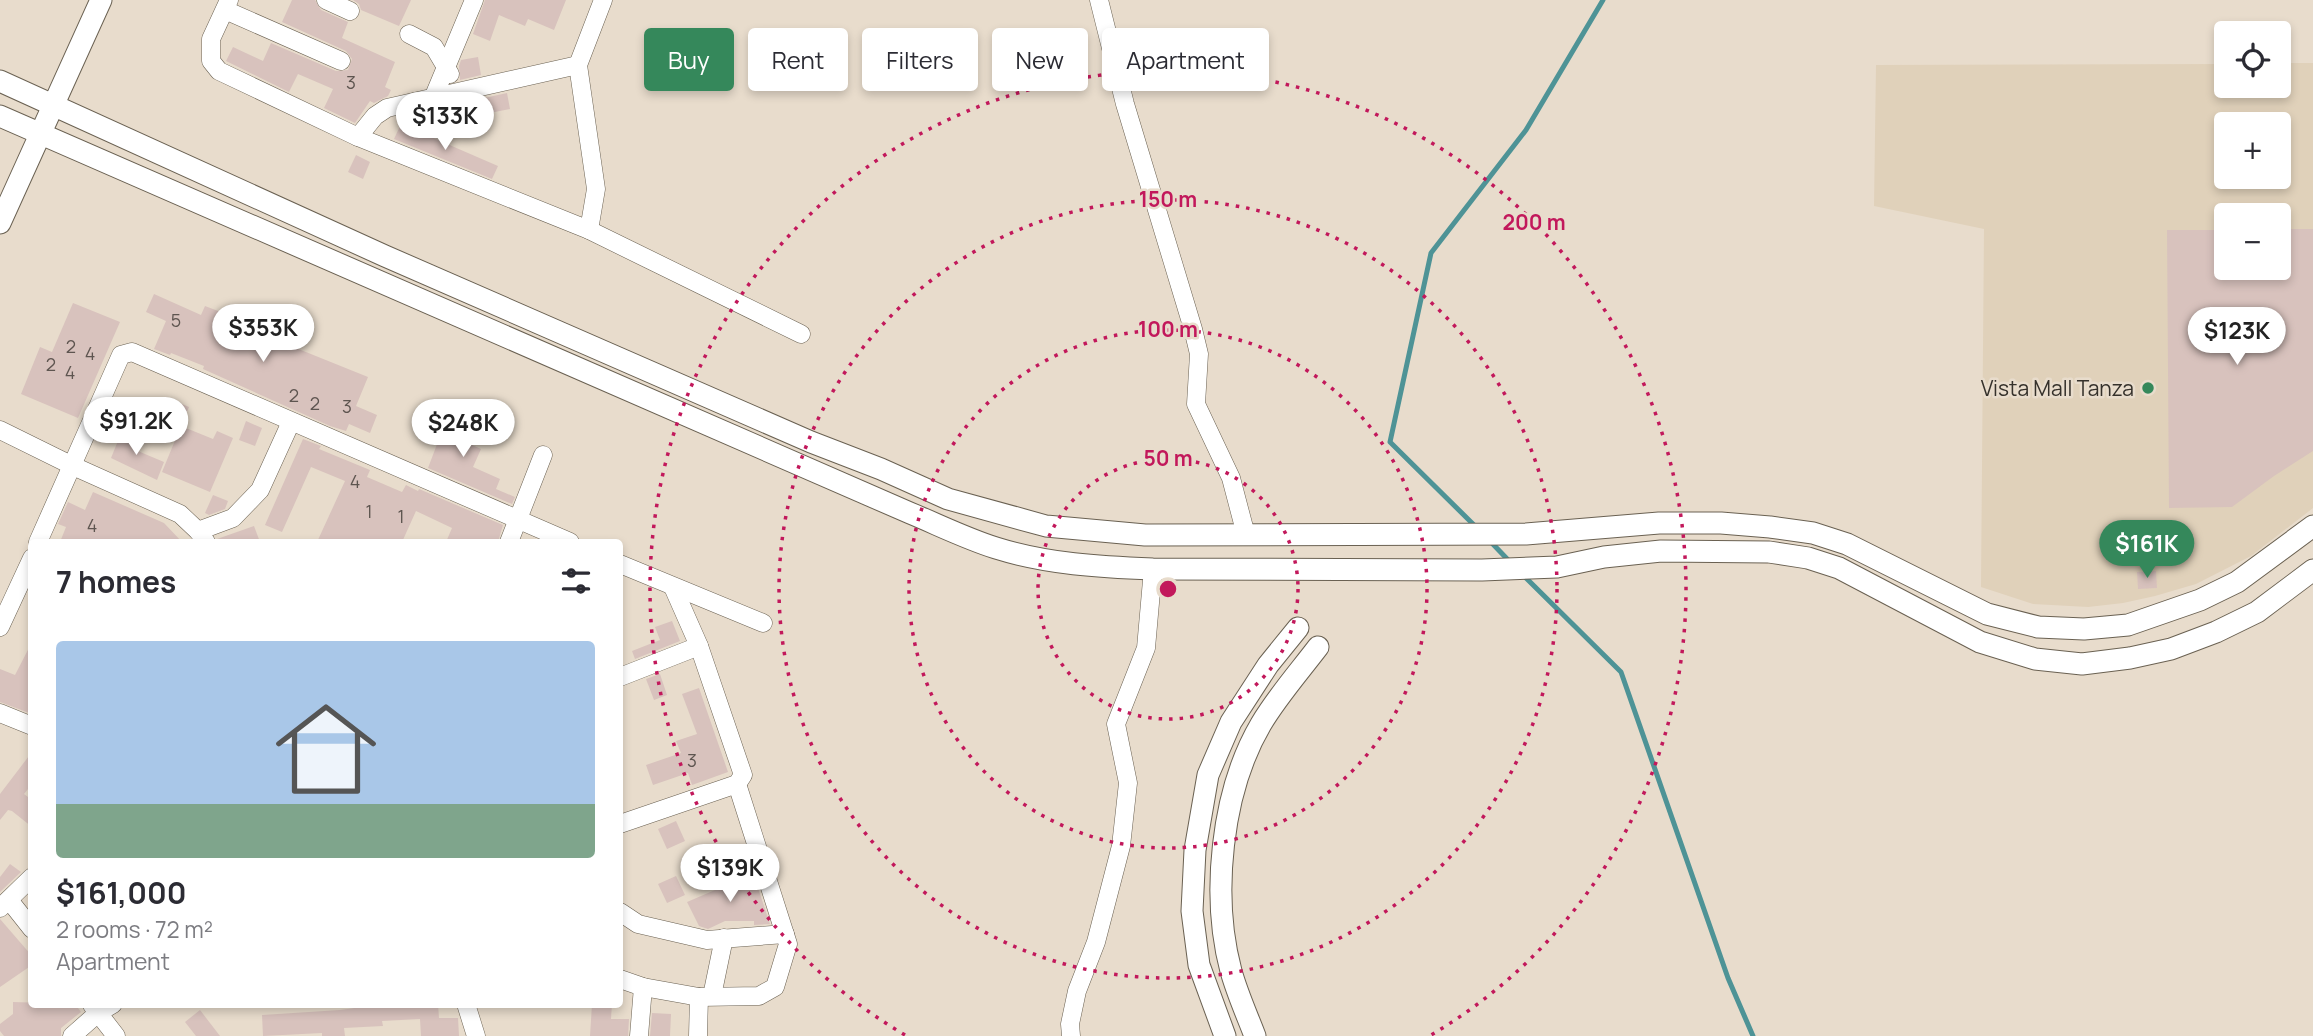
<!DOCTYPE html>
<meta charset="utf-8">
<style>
body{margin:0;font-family:Manrope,sans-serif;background:#f7f7f7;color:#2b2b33;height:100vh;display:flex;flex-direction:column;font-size:26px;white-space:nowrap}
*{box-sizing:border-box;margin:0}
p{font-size:23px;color:#7c7c81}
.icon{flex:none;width:38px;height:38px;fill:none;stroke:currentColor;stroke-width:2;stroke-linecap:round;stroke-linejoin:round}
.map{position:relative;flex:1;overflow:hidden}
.drawer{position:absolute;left:28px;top:539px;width:595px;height:469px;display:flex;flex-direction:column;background:#fff;border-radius:7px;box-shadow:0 4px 10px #0003}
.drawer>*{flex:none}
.guide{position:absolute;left:644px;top:28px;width:665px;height:63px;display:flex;gap:14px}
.tools{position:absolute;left:2214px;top:21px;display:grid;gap:14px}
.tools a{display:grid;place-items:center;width:77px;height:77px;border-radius:7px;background:#fff;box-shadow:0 4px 10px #0003;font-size:35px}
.price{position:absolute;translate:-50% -60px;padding:0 16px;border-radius:24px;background:#fff;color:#222;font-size:23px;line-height:46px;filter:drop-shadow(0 2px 4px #0008)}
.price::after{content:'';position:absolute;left:50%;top:42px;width:21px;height:16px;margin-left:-10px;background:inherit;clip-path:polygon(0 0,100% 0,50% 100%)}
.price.current{background:#35885b;color:#fff}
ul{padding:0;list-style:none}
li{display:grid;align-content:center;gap:14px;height:371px;padding:0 28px}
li+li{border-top:2px solid #e1e1e2}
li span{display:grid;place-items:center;height:217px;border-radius:7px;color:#555}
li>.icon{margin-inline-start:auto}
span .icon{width:126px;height:126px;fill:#fffc;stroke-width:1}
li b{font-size:30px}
h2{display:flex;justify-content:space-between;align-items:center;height:84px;padding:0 28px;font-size:30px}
.pill{padding:0 24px;border-radius:7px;background:#fff;box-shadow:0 4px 10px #0003;font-size:24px;line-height:63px}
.pill.current{background:#35885b;color:#fff}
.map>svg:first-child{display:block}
.built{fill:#e0d1ba;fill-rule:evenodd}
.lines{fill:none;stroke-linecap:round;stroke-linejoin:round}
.stream{stroke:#4e9396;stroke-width:5}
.building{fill:#d8c2bd}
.minor-casing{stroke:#6a6152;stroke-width:19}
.tertiary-casing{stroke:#6a6152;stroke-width:23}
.minor{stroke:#fff;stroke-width:18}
.tertiary{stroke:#fff;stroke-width:21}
.ring{fill:none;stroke:#c2185b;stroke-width:3.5;stroke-dasharray:3.5 7}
.poi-dot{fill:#35885b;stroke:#e8dccc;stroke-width:2.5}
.labels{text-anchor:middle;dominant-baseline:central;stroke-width:5;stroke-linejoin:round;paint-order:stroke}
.number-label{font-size:18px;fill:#5e5550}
.poi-label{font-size:21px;fill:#35312b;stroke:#e8dccc;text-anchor:end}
.centre{fill:#c2185b;stroke:#e8dccc;stroke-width:3.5}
.ring-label{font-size:21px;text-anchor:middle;font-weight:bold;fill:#c2185b;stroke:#e8dccc;stroke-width:5;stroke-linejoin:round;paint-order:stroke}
</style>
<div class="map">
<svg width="2313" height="1036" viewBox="0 0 2313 1036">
<rect width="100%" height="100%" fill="#e8dccc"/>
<path class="built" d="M2279,63H2313V508L2251,556L2196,584L2155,596L2123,603L2088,607L2033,604L1981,587L1984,229L1874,206L1876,65L2226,64V86H2278ZM2226,124H2278V177H2226ZM2226,215H2278V268H2226Z"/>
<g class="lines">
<g class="stream">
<path d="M1477,528L1390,442L1431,253L1526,130L1603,0"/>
<path d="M1489,540L1511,563"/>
<path d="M1523,575L1621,672L1728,978L1753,1036"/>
</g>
</g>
<g class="building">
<path d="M292,0H315L321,10L348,22L342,38L395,62L385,87L391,90L388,96L374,103L370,101L355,123L324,108L333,89L298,74L289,92L226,61L233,47L263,61L271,43L336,71L348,70L352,59L346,51L282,22Z"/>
<path d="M353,0H411L399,26L361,10L359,4Z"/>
<path d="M485,0H566L554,30L528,19L525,26L499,15L490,41L473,34Z"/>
<path d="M478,57L481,75L460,80L459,66L461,60Z"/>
<path d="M507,93L510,109L469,117L466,102Z"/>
<path d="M401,124L498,166L492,179L394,139Z"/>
<path d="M356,155L370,162L363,179L348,172Z"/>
<path d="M2278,229H2313V451L2274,476L2232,507L2169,508L2167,230H2226V268H2278Z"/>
<path d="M154,294L201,315L205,306L226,314L291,346L368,377L356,406L377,415L370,433L349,424L346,431L330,426L203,369L204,366L171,353L170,355L154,349L166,321L146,312Z"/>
<path d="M73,303L120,322L78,418L21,394L40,347L52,352Z"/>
<path d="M173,400L189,407L177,434L161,427Z"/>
<path d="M450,410L470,419L461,440L481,449L473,467L500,479L496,489L515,497L512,504L428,468Z"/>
<path d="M246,421L262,428L255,446L239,440Z"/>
<path d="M181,426L213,439L217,431L233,438L210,492L162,472Z"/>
<path d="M122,431L138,437L133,449L164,462L157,480L111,458Z"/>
<path d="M303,439L321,446L319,449L370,470L367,477L402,492L406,485L418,491L419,489L503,525L498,542H446L452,528L416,511L402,542H317L345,481L311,467L282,532L265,525Z"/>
<path d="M93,492L164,523L182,542H60L66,527L58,524L68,502L85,510Z"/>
<path d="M213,495L228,501L225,509L209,515L205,513Z"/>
<path d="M254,526L260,542H217V539Z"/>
<path d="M2156,571L2157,588L2138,589L2137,572Z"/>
<path d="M672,621L680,641L635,659L632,651L660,640L655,627Z"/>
<path d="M32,642V714L0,702V669L15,675Z"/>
<path d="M660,674L667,695L654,700L646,679Z"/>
<path d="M699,688L728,772L692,785L688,773L653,785L646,765L681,753L676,741L697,734L682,694Z"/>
<path d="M32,752V784L24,794L32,800V827L12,811L8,810L0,820V794Z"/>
<path d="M676,821L685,841L667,849L658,829Z"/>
<path d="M10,864L21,872L0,892V877Z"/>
<path d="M736,872L740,882L754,876L770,924L754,925V921H725L708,929L699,926L687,902L722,887L718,880Z"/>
<path d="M676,876L685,895L667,903L658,884Z"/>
<path d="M0,919L32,956V965L0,987Z"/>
<path d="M13,1002L75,1004L81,1012L61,1028V1036H4L0,1031V1024L13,1014Z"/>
<path d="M369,1004H438L439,1018H458L459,1036H421L420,1019L382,1021L383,1026L344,1028L345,1036H322V1033L263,1036L262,1015L340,1010L369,1006Z"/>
<path d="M592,1004H612L611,1019H629L628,1036H590Z"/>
<path d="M200,1010L220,1036H196L185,1022Z"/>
<path d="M652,1013L671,1014L670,1036H650Z"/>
</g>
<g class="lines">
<g class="minor-casing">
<g id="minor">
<path d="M229,0L211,39V61L219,71L358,137L589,230L596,189L578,65L603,0"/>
<path d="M326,0L350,11"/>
<path d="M1099,0L1125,104L1193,329L1199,354L1196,404L1231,478L1246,535"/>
<path d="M225,10L341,61"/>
<path d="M409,34L434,47L450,74"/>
<path d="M434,96L474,0"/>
<path d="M358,137L375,116L387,108L578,65"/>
<path d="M589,230L801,334"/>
<path d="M0,430L73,466L180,514L198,531L206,542"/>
<path d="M198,531L233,518L260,490L291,422"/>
<path d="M38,542L121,355L132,352L570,542"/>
<path d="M509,542L543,455"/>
<path d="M620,564L763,623"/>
<path d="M0,627L32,558"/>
<path d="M620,677L699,646"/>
<path d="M0,713L32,726"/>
<path d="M620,824L737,784L743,775L699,646L673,587"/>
<path d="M9,900L32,929"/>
<path d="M0,908L32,877"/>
<path d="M620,912L638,924L707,940L785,934"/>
<path d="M620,979L643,987L699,997L759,996L775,987L788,944L737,784"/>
<path d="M712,996L724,938"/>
<path d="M466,1004L476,1036"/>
<path d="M92,1005L116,1036"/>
<path d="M72,1036L98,1013L113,1004"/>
<path d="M639,1036L643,987"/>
<path d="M698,1036L699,997"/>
<path d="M1071,1036L1070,1024L1077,991L1096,942L1121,846L1128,783L1116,724L1146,648L1153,569"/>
</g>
</g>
<g class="tertiary-casing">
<g id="tertiary">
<path d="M0,81L385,256L811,442L881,469L948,499L1046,526L1145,535L1526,534L1659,523H1721L1770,527L1813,533L1847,544L1987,614L2038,627L2084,629L2128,625L2200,600L2237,582L2313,526"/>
<path d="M0,116L910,513C939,525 967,539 996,548C1047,564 1100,567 1153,569L1482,570L1557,567L1604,557L1661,551L1769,552L1808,558L1839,568L1980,642L2035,659L2082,664L2130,658L2171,649L2216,632L2257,612L2313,570"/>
<path d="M0,223L101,0"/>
<path d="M1225,1036L1199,965L1192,911L1195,850L1208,775L1231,722L1268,665L1298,628"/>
<path d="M1255,1036C1247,1015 1237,993 1231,971C1211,896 1221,792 1261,724C1277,697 1299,672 1318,647"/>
</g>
</g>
<use href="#minor" class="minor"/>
<use href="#tertiary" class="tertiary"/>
</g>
<g class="ring">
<circle cx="1168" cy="589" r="130"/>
<circle cx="1168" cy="589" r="259"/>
<circle cx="1168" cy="589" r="389"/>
<path d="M905 1035A518 518 0 1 1 1431 1035"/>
</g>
<circle class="poi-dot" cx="2148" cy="388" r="7"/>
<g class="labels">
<g class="number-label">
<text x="351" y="82">3</text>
<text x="176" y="320">5</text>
<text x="71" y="346">2</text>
<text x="90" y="353">4</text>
<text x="51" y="364">2</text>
<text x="70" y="372">4</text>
<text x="294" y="395">2</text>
<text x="315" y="403">2</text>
<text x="347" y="406">3</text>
<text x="355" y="481">4</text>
<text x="369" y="511">1</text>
<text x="401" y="516">1</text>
<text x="92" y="525">4</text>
<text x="692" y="760">3</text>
</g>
<g class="poi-label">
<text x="2134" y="388">Vista Mall Tanza</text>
</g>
</g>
<circle cx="1168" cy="589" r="10" class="centre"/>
<g class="ring-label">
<text x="1168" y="207">150 m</text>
<text x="1534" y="230">200 m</text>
<text x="1168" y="337">100 m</text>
<text x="1168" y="466">50 m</text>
</g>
</svg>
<div class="tools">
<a><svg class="icon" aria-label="locate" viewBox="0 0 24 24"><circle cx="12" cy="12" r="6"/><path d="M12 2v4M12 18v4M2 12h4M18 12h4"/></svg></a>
<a>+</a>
<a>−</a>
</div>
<b class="price" style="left:445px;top:152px">$133K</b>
<b class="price" style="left:263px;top:364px">$353K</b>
<b class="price" style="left:2237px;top:367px">$123K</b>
<b class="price" style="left:136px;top:457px">$91.2K</b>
<b class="price" style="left:463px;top:459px">$248K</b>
<b class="price current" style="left:2147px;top:580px">$161K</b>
<b class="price" style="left:730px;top:904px">$139K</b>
<div class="guide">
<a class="pill current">Buy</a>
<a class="pill">Rent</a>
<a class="pill">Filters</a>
<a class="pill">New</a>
<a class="pill">Apartment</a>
</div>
<section class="drawer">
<h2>7 homes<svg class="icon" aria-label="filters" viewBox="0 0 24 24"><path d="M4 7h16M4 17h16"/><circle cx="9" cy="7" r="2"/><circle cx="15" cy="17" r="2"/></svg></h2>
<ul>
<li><span style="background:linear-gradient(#a9c7e8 75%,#7fa58c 0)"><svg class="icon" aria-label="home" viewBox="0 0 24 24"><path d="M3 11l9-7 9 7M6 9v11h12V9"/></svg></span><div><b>$161,000</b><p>2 rooms · 72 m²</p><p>Apartment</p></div></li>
</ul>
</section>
</div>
